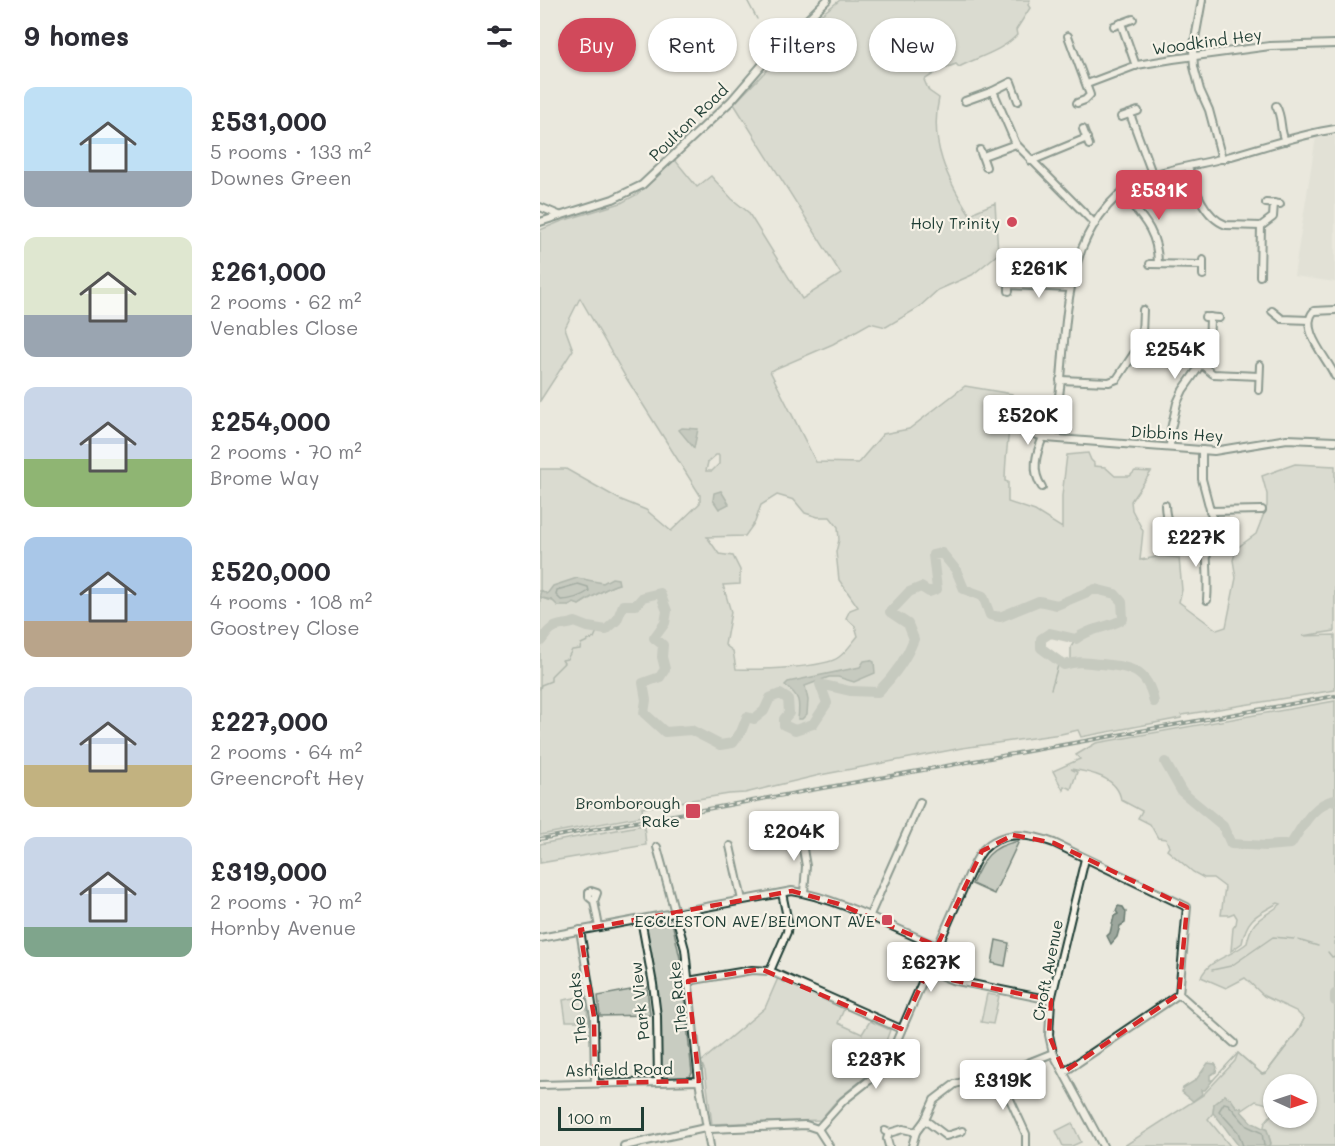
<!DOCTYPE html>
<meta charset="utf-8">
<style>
body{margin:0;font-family:Mali,sans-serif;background:#f2f2f3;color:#2b2b33;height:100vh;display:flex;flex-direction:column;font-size:22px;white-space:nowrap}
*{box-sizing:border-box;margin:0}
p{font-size:20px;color:#7c7c81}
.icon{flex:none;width:33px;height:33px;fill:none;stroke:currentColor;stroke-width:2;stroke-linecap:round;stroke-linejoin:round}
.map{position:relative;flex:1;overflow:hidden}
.sheet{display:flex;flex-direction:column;background:#fff;width:540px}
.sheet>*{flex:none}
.top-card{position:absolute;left:18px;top:18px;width:570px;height:54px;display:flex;gap:12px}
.needle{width:39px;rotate:93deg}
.buttons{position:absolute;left:723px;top:1074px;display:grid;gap:12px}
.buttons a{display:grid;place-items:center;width:54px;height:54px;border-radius:50%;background:#fff;box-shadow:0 2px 4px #0004;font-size:30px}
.scale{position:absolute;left:18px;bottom:15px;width:86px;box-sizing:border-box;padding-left:6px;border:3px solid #1f3d34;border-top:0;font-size:16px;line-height:21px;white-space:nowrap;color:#1f3d34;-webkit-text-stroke:4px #f7f3e8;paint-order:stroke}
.price{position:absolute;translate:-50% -51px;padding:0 14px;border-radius:6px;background:#fff;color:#222;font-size:20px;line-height:39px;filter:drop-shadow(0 2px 3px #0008)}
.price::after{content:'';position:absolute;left:50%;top:36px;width:18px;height:14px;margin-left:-9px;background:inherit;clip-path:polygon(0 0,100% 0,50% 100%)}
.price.active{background:#d1495b;color:#fff}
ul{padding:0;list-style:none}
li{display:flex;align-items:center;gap:18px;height:150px;padding:0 24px}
li span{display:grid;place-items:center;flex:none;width:168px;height:120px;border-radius:12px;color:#555}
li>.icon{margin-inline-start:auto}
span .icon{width:72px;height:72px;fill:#fffc;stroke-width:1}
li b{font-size:26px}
h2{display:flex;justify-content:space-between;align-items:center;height:72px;padding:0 24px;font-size:26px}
.tag{padding:0 21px;border-radius:27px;background:#fff;box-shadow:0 2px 4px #0004;font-size:21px;line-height:54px}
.tag.active{background:#d1495b;color:#fff}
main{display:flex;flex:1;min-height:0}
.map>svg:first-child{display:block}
.built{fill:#d9dacf}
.green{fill:#c8ccc1;stroke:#74847a;stroke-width:1.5;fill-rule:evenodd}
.water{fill:#9ca69c;stroke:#6a7c72;stroke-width:1.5}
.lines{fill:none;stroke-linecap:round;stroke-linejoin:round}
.shore{stroke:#51675e;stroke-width:1.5}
.stream{stroke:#6a7c72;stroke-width:1.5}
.river{stroke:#9ca69c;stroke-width:10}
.minor-casing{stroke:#1f3d34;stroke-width:10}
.minor{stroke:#f7f3e8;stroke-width:6}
.rail-casing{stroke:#1f3d34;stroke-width:4}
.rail{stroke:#f7f3e8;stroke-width:1.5;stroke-dasharray:4.5;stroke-linecap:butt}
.marked{fill:none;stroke:#d62828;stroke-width:4.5;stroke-dasharray:12 8;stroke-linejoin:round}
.poi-dot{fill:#d1495b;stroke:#f7f3e8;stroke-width:2}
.labels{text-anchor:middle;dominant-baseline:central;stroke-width:4.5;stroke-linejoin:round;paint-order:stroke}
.street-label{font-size:16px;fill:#1f3d34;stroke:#f7f3e8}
.poi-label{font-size:16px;fill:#1f3d34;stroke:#f7f3e8;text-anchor:end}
</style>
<main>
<section class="sheet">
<h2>9 homes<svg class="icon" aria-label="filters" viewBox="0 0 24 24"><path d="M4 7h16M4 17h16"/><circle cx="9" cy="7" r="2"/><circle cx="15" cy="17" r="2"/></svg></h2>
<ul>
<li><span style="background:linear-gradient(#bfe0f5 70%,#9aa5b1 0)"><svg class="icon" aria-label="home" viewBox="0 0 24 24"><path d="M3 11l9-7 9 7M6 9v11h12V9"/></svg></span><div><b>£531,000</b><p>5 rooms · 133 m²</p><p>Downes Green</p></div></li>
<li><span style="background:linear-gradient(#dfe7d0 65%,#9aa5b1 0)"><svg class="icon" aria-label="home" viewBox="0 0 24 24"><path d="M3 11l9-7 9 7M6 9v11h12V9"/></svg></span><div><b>£261,000</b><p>2 rooms · 62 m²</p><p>Venables Close</p></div></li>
<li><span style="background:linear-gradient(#c9d6e8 60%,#8fb573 0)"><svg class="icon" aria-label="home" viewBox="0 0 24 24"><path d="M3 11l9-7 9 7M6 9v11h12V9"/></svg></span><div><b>£254,000</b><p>2 rooms · 70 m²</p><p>Brome Way</p></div></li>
<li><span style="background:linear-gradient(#a9c7e8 70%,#b9a48a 0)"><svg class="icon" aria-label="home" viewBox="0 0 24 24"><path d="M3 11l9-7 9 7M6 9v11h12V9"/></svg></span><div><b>£520,000</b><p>4 rooms · 108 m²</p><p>Goostrey Close</p></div></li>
<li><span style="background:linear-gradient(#c9d6e8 65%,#c2b280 0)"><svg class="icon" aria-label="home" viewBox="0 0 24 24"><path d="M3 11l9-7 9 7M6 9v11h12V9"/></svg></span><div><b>£227,000</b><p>2 rooms · 64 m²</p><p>Greencroft Hey</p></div></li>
<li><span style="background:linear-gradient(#c9d6e8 75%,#7fa58c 0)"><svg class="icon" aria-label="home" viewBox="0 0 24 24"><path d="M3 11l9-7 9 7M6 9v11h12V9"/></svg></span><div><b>£319,000</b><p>2 rooms · 70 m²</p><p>Hornby Avenue</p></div></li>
</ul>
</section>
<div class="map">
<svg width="795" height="1146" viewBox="0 0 795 1146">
<rect width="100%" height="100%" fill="#eae8dd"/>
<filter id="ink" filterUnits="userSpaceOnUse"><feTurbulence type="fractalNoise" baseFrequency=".0167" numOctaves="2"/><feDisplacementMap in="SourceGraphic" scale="12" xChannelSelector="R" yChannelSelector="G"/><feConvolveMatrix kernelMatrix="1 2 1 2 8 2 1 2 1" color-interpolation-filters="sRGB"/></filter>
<g filter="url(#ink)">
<path class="built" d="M795,136V282L754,276L776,137Z"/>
<g class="green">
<path d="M300,0H490L488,5L490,8L476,30L477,35C462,51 438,57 419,67L416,64L398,71L384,80L389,91L399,98C389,142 407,180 431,216L436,211L455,203L458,254L432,275L398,290L378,308L346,327L330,323L293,344L230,371L276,462L318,463L343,434L369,429L425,386L472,394C471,424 465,451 465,481L468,482V502L495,511L522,528V496L527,455L548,453L551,460L554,463V466L565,467L575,476H590L595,471L611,472L591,501L592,510L603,531L600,560L622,556L639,558L642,590L639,602L677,630L686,627L696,578L693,560L697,548L716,534L727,506V494L722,476L755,464L795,466V631L762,636L795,635V690L642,715L641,718L541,737L538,730L521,734L422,748L280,775L205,793L189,794L102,808L103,816L0,835V595L2,598L29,606L34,603L39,605C46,600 72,585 79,584L52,582L44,579L7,594L1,590L0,592V469H26L79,499L106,510L131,531L160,503V495L85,376L40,298L25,328L33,350L0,401V230L22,221L81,203L96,195L135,160L157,187L171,176L192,199L208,212L262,299L301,274L194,104L278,17ZM176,455H179V464L172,471H166L168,462ZM237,495L254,500L265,513L278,517H290L298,527L299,540L296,552L299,580L318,607L310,610L306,618L315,626L318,636C312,643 306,652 299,657C286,668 215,670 196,669L193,651L185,645L191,612L183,585L200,584V570L193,556L179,554L167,537L205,536L215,522L221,505ZM510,633L536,639L531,647V663L524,665L501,648V640Z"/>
<path d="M795,701V1146H729L731,1143L727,1130L724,1127L725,1122L731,1115L728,1104L716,1101L701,1111L685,1095L674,1104L673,1113L668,1119L690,1146H584L663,1095L695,1061L698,1053L722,1074L726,1073L758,1031L764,1019L756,1011L724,996L705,978L686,988L661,977C670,958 691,957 707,943C712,917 723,919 741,904L738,903C717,915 707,917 702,943L691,951L693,928L696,924L697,918L694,913L689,915H681L685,887L673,878H664L653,872L627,850L629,847L626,839L618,838L610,824L598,818L602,811L581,800C578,777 550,772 531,769L537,772L531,789L524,786L523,790L513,771L540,759L536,755L556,743ZM734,1084H766V1118H734Z"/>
<path d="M104,825L106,845L0,863V844Z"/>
<path d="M479,841L454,894L432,884C443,859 450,846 479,841Z"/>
<path d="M126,920L132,922L140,958L152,1073L148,1078H125L121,1075L119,1012L106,927L107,923Z"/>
<path d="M456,940L469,943L465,966L452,963Z"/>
<path d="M238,978L304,1009L298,1023L322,1034L330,1021L350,1030L339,1061L328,1075L297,1100L280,1120L172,1124L165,1071L161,1062L225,1008Z"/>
<path d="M107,987L110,1015L60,1016L58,996Z"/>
<path d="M447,994L459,996L453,1024L441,1022Z"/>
<path d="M46,996L48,1021H26L23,1000Z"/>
<path d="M532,1123L541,1142L532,1146H523L516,1131Z"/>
</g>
<g class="water">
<path d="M142,428L158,429L154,448L139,430Z"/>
<path d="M181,491L189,504L179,509L173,500L174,493Z"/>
<path d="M37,578L63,583L72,578L78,579L79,584C72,585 46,600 39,605L34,603L29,606H18L12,600L2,598L0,595L1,590L7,594L13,586Z"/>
<path d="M330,660L334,662L335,673L314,682L298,677H289L265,686L268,700L267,714L262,719H258C260,702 260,696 245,685L248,682L320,667L324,661Z"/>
<path d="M578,906L583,907L586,912L585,923L580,926L577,937L571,944L567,936L570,933L574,916L578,914L576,911Z"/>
<path d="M668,1063L675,1064L677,1067L676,1072L670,1075V1080H673L665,1090H661L662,1094L653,1101L642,1092L643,1088L656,1080Z"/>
<path d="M685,1095L691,1099L697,1108H702L701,1111L711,1122L727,1130L731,1144L729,1146H699C690,1136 683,1123 673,1113L674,1104Z"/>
</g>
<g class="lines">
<g class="shore">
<path d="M38,584L48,587L49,591C40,597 31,600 21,600L16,595L17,590Z"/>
<path d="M703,1146L698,1132L679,1111L684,1103L688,1104L707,1126L722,1133L724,1146"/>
</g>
<g class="stream">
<path d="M207,0L217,19"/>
<path d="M0,689L1,685L11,681V676L24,663L22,660L27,659L32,650L40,649L41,644L54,638L58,629"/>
<path d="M511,689L519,662"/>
<path d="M758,940L778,946"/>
<path d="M788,952L792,957L795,956"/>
<path d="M672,970L691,966L733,937L754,939"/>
<path d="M673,1080L698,1053L722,1074L726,1073L758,1031L764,1019"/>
</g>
<g class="river">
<path d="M0,642C4,638 6,633 10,630C17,623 27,626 35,622L48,627L66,630L77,620L83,605H96L103,597L120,593L127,611L125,623L114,638L123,645L122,657L125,669L120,677L103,683L106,700L104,713L125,732L151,730L180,745L193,743L201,732L207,717L214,719L224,711L230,698L240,694L248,699L249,713L244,719V725L255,730L273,724L287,703L280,684L310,691L338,692C354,676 366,660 374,639L368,624L350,612L369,592L381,587L389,592L397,589L393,555L402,553L416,570L424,589L443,596L450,615L460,617L499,601L517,605L555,589L575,594L582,602L583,619C567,629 550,627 536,639L510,633L501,639V648L524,665C541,660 545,663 562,664C591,667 608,670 614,702"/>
<path d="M625,762L642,792L683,826L691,844L726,846L751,844C762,827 774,803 795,800"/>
<path d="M795,994V1001"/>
</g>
<g class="minor-casing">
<g id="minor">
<path d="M662,0L653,50L654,67L660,90L669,110L682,159"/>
<path d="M581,23L596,66"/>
<path d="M574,26L593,19"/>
<path d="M528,36L550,95L545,100L537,103"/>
<path d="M547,84L597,65L633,59L730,46L795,44"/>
<path d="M453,91L476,144L555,224"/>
<path d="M425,101L453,91L471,82L478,101"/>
<path d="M736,106C743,119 739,128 745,141"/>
<path d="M590,114L613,176"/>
<path d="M581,117L598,111"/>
<path d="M543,129L549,145"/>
<path d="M440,150L446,167"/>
<path d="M443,156L476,144"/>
<path d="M491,161L547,138"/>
<path d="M648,167C654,188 664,217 686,225L721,226L733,217L734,203"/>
<path d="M582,193C602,217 618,231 618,264"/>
<path d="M726,203L740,204"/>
<path d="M0,207L19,215"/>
<path d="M0,222L73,199L102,185L191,101L228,58L287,0"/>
<path d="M610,264L663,265"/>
<path d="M663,275V260"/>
<path d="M720,276L721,226"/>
<path d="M469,285L530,288"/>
<path d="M469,291V278"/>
<path d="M795,310L774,311C758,329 788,359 795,376"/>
<path d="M732,311L742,319L769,320"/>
<path d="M665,317L679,318"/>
<path d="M662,365L673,374L719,376"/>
<path d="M520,380L569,382L577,379L595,352L602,335L603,310"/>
<path d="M719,390L720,365"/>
<path d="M470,426L506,438L674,451L747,439L795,441"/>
<path d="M513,438C516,418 519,399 521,379C527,308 527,225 596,182C615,171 662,164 684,158C721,148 757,135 795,129"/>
<path d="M630,447L631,429L637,403L643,390L669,353L670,317"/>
<path d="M662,450V479L673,521L672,536"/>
<path d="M502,487C491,471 496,454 503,437"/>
<path d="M625,505C626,541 652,537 679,535"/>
<path d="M670,511L722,510"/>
<path d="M666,537C666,559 669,579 667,600"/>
<path d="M260,832L266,866L264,893"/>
<path d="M190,846L202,900"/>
<path d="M117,847L145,949L159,1081L170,1146"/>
<path d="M545,859L511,1000L509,1035L513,1053L563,1146"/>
<path d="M54,901L57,893L51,891L49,892V897L54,901L59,927"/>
<path d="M329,917L380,802"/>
<path d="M101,919L113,984L117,1016L118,1082"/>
<path d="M40,930L54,1017L55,1083"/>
<path d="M0,938L252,891C298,898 353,928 397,946"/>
<path d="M388,970L412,980L511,1000"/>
<path d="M230,971L247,932L248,922L242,893"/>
<path d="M148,981L212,970L230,971L361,1029"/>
<path d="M639,994L694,1043"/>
<path d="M524,1072L639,994"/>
<path d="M458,1073L486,1134V1146"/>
<path d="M0,1085L159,1081"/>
<path d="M385,1120L406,1136L422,1131"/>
<path d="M278,1129L303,1101L332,1078L350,1056L429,875C433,867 437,857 443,850C463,829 490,834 514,843L647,907L639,994"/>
<path d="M345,1131L349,1133L363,1129L376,1132"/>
<path d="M349,1133L347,1139L349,1146"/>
<path d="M84,1146L165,1128L170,1129L266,1125L278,1129L289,1146"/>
<path d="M372,1146L376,1132L385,1120L394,1100L415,1084L473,1069L513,1053"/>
</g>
</g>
<use href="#minor" class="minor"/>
<g class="rail-casing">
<path id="rail" d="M0,839L795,696"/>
</g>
<use href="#rail" class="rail"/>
</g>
</g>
<path d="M0 0H795V1146H0ZM473,835L514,843L647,907L639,994L524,1072L509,1035L511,1000L412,980L388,970L361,1029L221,969L148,981L159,1081L55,1083L54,1017L40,930L252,891L299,904L397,946L442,851Z" fill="#eae8dd" fill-opacity=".55" fill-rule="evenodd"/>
<path class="marked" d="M473,835L514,843L647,907L639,994L524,1072L509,1035L511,1000L412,980L388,970L361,1029L221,969L148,981L159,1081L55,1083L54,1017L40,930L252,891L299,904L397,946L442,851Z"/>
<g class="poi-dot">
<circle cx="472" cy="222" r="6"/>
<rect x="145" y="803" width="16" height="16" rx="3"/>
<rect x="341" y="914" width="12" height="12" rx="3"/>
</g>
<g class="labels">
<g class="street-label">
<text transform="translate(667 41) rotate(-8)">Woodkind Hey</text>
<text transform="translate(148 122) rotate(-44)">Poulton Road</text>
<text transform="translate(637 433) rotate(3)">Dibbins Hey</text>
<text transform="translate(507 970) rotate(-79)">Croft Avenue</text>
<text transform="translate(137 997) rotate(-96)">The Rake</text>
<text transform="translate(99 1001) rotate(-96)">Park View</text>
<text transform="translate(37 1008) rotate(-96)">The Oaks</text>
<text transform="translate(79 1069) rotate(-1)">Ashfield Road</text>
</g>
<g class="poi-label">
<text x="460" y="222">Holy Trinity</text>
<text x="140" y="802">Bromborough<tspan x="140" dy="18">Rake</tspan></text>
<text x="335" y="920">ECCLESTON AVE/BELMONT AVE</text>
</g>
</g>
</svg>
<div class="buttons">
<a><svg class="needle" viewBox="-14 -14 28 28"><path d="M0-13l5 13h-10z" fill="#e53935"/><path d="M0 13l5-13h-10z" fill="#7c7c81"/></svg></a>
</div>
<div class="scale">100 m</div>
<b class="price active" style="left:619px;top:221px">£531K</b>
<b class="price" style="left:499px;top:299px">£261K</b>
<b class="price" style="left:635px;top:380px">£254K</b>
<b class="price" style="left:488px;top:446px">£520K</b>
<b class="price" style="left:656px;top:568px">£227K</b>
<b class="price" style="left:254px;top:862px">£204K</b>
<b class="price" style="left:391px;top:993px">£627K</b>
<b class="price" style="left:336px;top:1090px">£237K</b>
<b class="price" style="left:463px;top:1111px">£319K</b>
<div class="top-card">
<a class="tag active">Buy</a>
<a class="tag">Rent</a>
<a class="tag">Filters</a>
<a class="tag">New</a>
</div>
</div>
</main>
